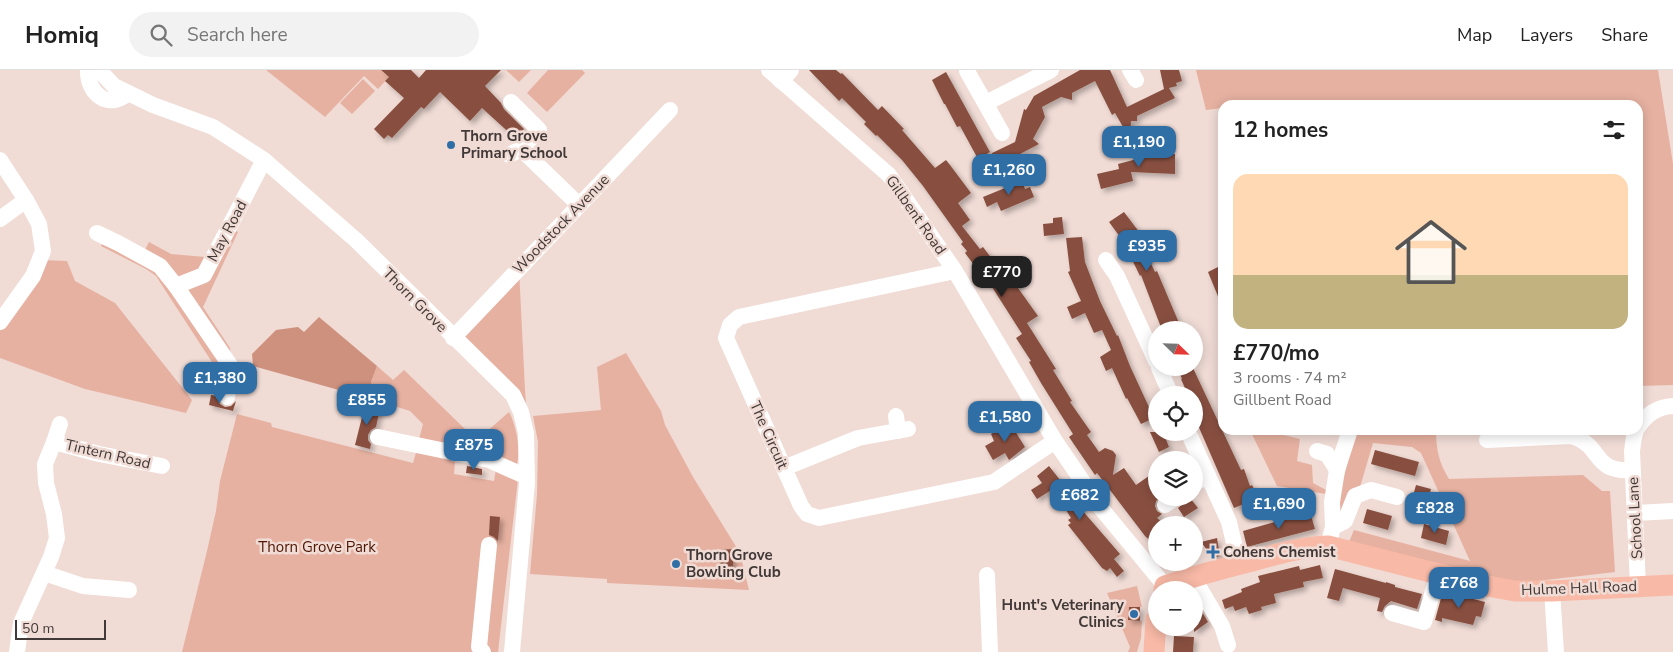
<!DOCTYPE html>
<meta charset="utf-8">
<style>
body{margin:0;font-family:"Nunito Sans",sans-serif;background:#f2f2f2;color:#222;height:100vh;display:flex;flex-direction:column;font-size:19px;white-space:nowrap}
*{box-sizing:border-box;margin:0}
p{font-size:16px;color:#767676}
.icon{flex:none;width:28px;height:28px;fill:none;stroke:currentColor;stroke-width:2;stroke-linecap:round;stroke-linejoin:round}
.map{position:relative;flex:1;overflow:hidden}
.sheet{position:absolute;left:1218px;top:30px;width:425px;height:335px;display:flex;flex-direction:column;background:#fff;border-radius:15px;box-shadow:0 2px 12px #0003}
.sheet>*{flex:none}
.needle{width:32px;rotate:113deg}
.fabs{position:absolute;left:1148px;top:251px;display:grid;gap:10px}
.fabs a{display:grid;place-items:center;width:55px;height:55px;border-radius:50%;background:#fff;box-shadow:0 2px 12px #0003;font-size:25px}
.scale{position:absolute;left:15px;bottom:12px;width:91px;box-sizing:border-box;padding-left:5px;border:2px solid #413937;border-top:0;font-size:14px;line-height:18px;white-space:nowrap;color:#413937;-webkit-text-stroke:4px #f0dbd5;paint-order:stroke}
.price{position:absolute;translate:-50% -42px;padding:0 11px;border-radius:10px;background:#306fa6;color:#fff;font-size:16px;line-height:32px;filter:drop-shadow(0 1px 2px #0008)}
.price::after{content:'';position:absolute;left:50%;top:30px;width:15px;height:11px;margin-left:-8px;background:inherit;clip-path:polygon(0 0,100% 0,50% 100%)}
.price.active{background:#222;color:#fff}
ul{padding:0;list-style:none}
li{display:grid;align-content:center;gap:10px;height:265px;padding:0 15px}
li+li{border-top:1px solid #e0e0e0}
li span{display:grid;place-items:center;height:155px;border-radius:15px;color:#555}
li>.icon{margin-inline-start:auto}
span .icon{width:90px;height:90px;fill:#fffc;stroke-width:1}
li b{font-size:21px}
h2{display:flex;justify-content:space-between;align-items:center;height:60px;padding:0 15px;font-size:21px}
header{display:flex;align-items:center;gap:30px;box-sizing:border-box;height:70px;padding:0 25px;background:#fff;border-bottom:1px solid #e0e0e0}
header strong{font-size:24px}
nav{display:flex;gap:28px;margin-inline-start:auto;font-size:18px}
.search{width:350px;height:45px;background:#f2f2f2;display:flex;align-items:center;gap:12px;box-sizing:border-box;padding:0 18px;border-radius:28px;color:#767676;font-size:19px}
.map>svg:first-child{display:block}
.green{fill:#e6b1a1}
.forest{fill:#ce917e}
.building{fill:#88503f;filter:url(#shadow)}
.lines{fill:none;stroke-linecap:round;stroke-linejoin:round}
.minor{stroke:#fff;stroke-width:16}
.major{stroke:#f8b9a6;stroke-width:21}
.poi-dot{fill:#306fa6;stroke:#f0dbd5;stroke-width:2}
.labels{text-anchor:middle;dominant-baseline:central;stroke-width:5;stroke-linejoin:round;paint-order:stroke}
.poi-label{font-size:15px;font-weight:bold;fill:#413937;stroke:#f0dbd5;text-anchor:start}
.street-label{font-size:15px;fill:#413937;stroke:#f0dbd5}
.park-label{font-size:15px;fill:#4f1705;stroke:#f0dbd5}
</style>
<header>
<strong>Homiq</strong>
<div class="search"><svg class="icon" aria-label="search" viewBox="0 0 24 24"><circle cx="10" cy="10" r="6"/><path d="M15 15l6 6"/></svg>Search here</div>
<nav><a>Map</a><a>Layers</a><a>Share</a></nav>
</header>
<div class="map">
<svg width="1673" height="582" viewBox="0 0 1673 582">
<defs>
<filter id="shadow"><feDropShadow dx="3.5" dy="3.5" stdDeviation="2.5" flood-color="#0004"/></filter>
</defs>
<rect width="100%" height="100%" fill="#f0dbd5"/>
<g class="green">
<path d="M266,0H381L389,7L378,19L364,6L325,47Z"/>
<path d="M506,0H531L519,12Z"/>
<path d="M548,0H582L585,3L547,42L527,23Z"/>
<path d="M1196,0H1658L1673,94V315L1638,316V35H1295V31L1258,35H1222V38L1206,40Z"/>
<path d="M363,9L375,21L352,44L340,33Z"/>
<path d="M222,154L238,162L203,237L230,278L232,298L221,306L156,206L146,199L101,176L106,167L142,186L149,172L171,184L205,187Z"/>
<path d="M40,190L67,191L75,211L115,233L192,330L186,343L85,319L0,288V252Z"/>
<path d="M519,199L525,320L526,334L453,268Z"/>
<path d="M626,283L661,341L665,355L693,407L740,483L749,520L607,513V509L530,504L537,425L538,372L533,346L601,340L597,297Z"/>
<path d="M377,296L393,310L404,300L465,359L462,375L455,373L454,380L418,373L423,354L410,341L378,331L371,312Z"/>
<path d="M509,342C516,354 522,384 516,396L503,390L498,382L483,379L482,375L477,370Z"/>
<path d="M237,344L271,353L272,357L413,393L417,379L452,386L451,391L455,392L454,404L494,411L496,399L518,409L498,582H182L207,481L216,441L220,411Z"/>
<path d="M1250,360H1263L1300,369L1297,391L1312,395L1313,413L1326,420V424L1277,416Z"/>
<path d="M1356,360H1436C1436,379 1439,393 1449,409L1583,405L1602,421H1610L1615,502L1519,513L1349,472L1354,460L1470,491L1421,383L1412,377L1373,373L1360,417L1339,445L1340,422Z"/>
<path d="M1137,516L1142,537H1129L1128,550L1142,551L1141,568L1137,582H1128L1130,577L1107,523Z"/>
</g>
<path class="forest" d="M319,247L377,296L371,312L378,331L253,296L252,284L276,260L298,257L304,262Z"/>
<g class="building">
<path d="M381,0H411L419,8L426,0H501L485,16L501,33L504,39L524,59L515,68L482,38L470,51L440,22L424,39L421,37L392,68L388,65L384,69L374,59L404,28L385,11L389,7Z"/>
<path d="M809,0H836L841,4L842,3L878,40L882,36L904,59L902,60L935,98L946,90L950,95L971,123L958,133L970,150L962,156L980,179L983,177L1008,210L1016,205L1019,210L1018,218L1038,246L1027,253L1056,299L1053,300L1072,331L1070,332L1091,362L1087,365L1099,382L1105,378L1113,381L1116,385L1113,405L1124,398L1136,415L1156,401V428H1159L1156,431L1155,436L1157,441L1162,444L1157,448L1166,455H1156V476L1145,466L1097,403L1095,405L1069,367L1073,364L1041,313L1029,292L1031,291L1016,268L1022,264L985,206L983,207L965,183L967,181L961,174L963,172L923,116L902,90L877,65L876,66L864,54L866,52L842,28L839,31Z"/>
<path d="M1080,0H1110L1127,37L1164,19L1160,0H1179L1182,11L1176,13L1177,16L1169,18L1175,28L1137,46V51H1131L1130,69L1115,43L1112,45L1095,11L1072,23V30L1061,27L1042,37L1045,47L1033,69L1039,74L986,102L992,83L1015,72L1024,39L1026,40L1034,26Z"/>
<path d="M946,2L990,82L978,89L960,56L957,57L945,34H944L932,10Z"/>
<path d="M1162,79V84H1175V104L1131,102L1133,111L1101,119L1097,104L1119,99L1118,94L1137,89L1136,83Z"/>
<path d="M1022,111L1025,119L1030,117L1034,127L1001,141L997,132L987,137L983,127Z"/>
<path d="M1124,142L1143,167L1149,182L1146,183L1155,202L1157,201L1182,260H1162L1141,205L1140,206L1123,171L1109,152Z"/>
<path d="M1062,147L1064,164L1044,166L1043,154L1053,153V148Z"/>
<path d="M1082,167L1085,192L1100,231L1117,266L1118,265L1130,296L1154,348L1141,354L1127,328L1126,329L1112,298L1106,301L1100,287L1111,280L1102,260L1094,263L1085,243L1072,249L1067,237L1081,231L1068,202L1070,201L1066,168Z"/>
<path d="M1222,195V236L1208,202Z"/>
<path d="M1177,298H1193L1241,400L1244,399L1250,416L1252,415L1257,425L1250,429L1251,431L1234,438L1194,346V325H1188L1181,309H1182Z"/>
<path d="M211,325L217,326L220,334L225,337L231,336L236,331L233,341L209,335Z"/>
<path d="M365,335L380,339L376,357L371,360L368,365V370L371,374L370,379L355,375Z"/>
<path d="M1010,353L1025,377L1009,390L1005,383L993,390L985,376L994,371L991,364Z"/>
<path d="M1150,362H1163L1169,377L1159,382Z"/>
<path d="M1375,380L1419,392L1415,406L1371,394Z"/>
<path d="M467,396L482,399V405L466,403Z"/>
<path d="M1049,396L1064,415L1069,412L1079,429L1075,432L1120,484L1114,489L1124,501L1117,507L1110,498L1107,501L1102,498L1068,455L1071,453L1068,450L1071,448L1053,419L1037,429L1031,420L1042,413L1037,406Z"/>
<path d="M1416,415L1431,419L1424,444L1409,440Z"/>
<path d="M1185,428H1190L1198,438L1184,447L1178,438L1184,433Z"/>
<path d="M1367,439L1392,446L1388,460L1363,453Z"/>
<path d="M1310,442L1315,459L1247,477L1243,461Z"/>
<path d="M490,446L500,447L498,471L494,467L489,465Z"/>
<path d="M1424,454L1449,461L1446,475L1421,468Z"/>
<path d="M1217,468L1220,486L1213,488L1201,472Z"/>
<path d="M733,479V498L720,499L719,480Z"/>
<path d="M1320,495L1323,508L1303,512L1304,517L1274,524L1276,533L1261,537L1262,540L1249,544L1246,537L1235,541L1233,536L1225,539L1222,530L1242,522L1241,519L1260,512L1258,506L1299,496L1300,500Z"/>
<path d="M1335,499L1386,513V512L1395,515V517L1422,524L1417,539L1391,531L1385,536L1382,542L1377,541L1380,528L1343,518L1339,531L1327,528Z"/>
<path d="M1443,521L1485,532L1481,547L1476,546L1473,555L1442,548V552L1435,550Z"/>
<path d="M1194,528L1208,552L1194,562Z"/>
<path d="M1129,537H1140V551L1128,550Z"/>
<path d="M1174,566L1194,567L1193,582H1173Z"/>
</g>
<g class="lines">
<g class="minor">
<path d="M88,0C87,23 108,41 128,23"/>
<path d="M99,0L114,16L153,35L213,57L264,90L357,171L513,325L521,342L526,363L527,413L512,582"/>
<path d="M769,0L889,105L955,201L1055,371L1100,437L1165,516"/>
<path d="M1130,0L1136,10"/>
<path d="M967,1L1002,63"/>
<path d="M781,11L791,0"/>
<path d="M511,32L539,60L521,79"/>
<path d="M986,33L1051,0"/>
<path d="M509,85L521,79L579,135"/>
<path d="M0,90L26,130L39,154L43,181L33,206L0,252"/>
<path d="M0,149L26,130"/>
<path d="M97,163L118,173L160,196L176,216L232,298L227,327"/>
<path d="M1106,190L1117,206L1156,291"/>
<path d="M955,201L739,247L730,255L726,268L801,436L807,444L819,448L994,412L1055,371"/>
<path d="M176,216L204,205L264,90"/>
<path d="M453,268L670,40"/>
<path d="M1159,298L1171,325"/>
<path d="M896,346L898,361"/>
<path d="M1638,357C1647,344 1657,337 1673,336"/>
<path d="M1636,360L1634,367L1632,381L1638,517"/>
<path d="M1188,362L1229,452L1239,494"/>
<path d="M378,367L489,390L527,407"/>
<path d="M1487,370L1570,366C1604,374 1590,403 1633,400"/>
<path d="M54,372L60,354"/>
<path d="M1317,381L1327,384L1337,400"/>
<path d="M784,398L858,368L908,359"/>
<path d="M1194,413L1208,406"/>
<path d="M1165,435L1175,428"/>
<path d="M1636,443L1673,441"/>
<path d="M1333,457L1345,451L1355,426L1371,420L1397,427"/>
<path d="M1328,476L1333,457L1332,432L1337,400L1350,360"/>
<path d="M44,503L83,516L129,520"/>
<path d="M987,505L990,582"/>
<path d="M1193,507L1222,556L1228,575"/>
<path d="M1552,521L1556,582"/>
<path d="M1392,543L1424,552L1438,504"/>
<path d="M17,582L21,553L51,487L57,468L54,444L46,413L45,394L54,372L99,384L162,396"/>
<path d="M483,582L479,577L489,475"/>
</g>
<g class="major">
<path d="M1164,520L1165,516C1192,507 1220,499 1248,492C1274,485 1300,477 1328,476L1482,515L1515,521H1552L1673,515"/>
<path d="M1154,582L1156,549"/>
</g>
</g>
<g class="poi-dot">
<circle cx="451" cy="75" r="5"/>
<path d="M1210.5 474.5h5v5h5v5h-5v5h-5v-5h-5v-5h5z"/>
<circle cx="676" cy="494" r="5"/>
<circle cx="1134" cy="544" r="5"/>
</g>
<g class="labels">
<g class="poi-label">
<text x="461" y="66">Thorn Grove<tspan x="461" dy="17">Primary School</tspan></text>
<text x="1223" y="482">Cohens Chemist</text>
<text x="686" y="485">Thorn Grove<tspan x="686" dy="17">Bowling Club</tspan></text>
<text x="1124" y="535" text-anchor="end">Hunt's Veterinary<tspan x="1124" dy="17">Clinics</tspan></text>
</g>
<g class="street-label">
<text transform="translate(916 145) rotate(55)">Gillbent Road</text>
<text transform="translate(561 154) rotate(-46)">Woodstock Avenue</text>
<text transform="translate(227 161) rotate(-62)">May Road</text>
<text transform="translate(415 230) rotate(45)">Thorn Grove</text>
<text transform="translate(769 365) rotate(66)">The Circuit</text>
<text transform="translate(108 384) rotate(13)">Tintern Road</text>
<text transform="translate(1635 448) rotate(-93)">School Lane</text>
<text transform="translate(1579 518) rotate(-2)">Hulme Hall Road</text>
</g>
<g class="park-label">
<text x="317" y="477">Thorn Grove Park</text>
</g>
</g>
</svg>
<div class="fabs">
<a><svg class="needle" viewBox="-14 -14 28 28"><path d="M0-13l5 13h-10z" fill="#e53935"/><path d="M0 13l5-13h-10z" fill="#767676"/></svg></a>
<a><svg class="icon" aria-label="locate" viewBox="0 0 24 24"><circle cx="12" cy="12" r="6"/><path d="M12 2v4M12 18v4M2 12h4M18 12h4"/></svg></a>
<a><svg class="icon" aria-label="layers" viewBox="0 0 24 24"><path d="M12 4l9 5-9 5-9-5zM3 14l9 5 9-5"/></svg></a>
<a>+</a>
<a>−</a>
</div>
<div class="scale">50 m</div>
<b class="price" style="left:1139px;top:98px">£1,190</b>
<b class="price" style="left:1009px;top:126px">£1,260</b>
<b class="price" style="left:1147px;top:202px">£935</b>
<b class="price active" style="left:1002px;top:228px">£770</b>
<b class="price" style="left:220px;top:334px">£1,380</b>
<b class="price" style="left:367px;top:356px">£855</b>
<b class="price" style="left:1005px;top:373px">£1,580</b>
<b class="price" style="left:474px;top:401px">£875</b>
<b class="price" style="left:1080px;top:451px">£682</b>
<b class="price" style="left:1279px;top:460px">£1,690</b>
<b class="price" style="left:1435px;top:464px">£828</b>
<b class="price" style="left:1459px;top:539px">£768</b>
<section class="sheet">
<h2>12 homes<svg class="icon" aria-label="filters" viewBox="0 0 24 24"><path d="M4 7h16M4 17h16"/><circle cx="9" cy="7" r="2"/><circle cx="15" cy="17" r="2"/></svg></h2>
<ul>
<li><span style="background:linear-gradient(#ffd9b3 65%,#c2b280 0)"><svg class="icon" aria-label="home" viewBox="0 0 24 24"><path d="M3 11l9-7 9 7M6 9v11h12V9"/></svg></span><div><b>£770/mo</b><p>3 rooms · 74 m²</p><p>Gillbent Road</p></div></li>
</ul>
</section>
</div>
